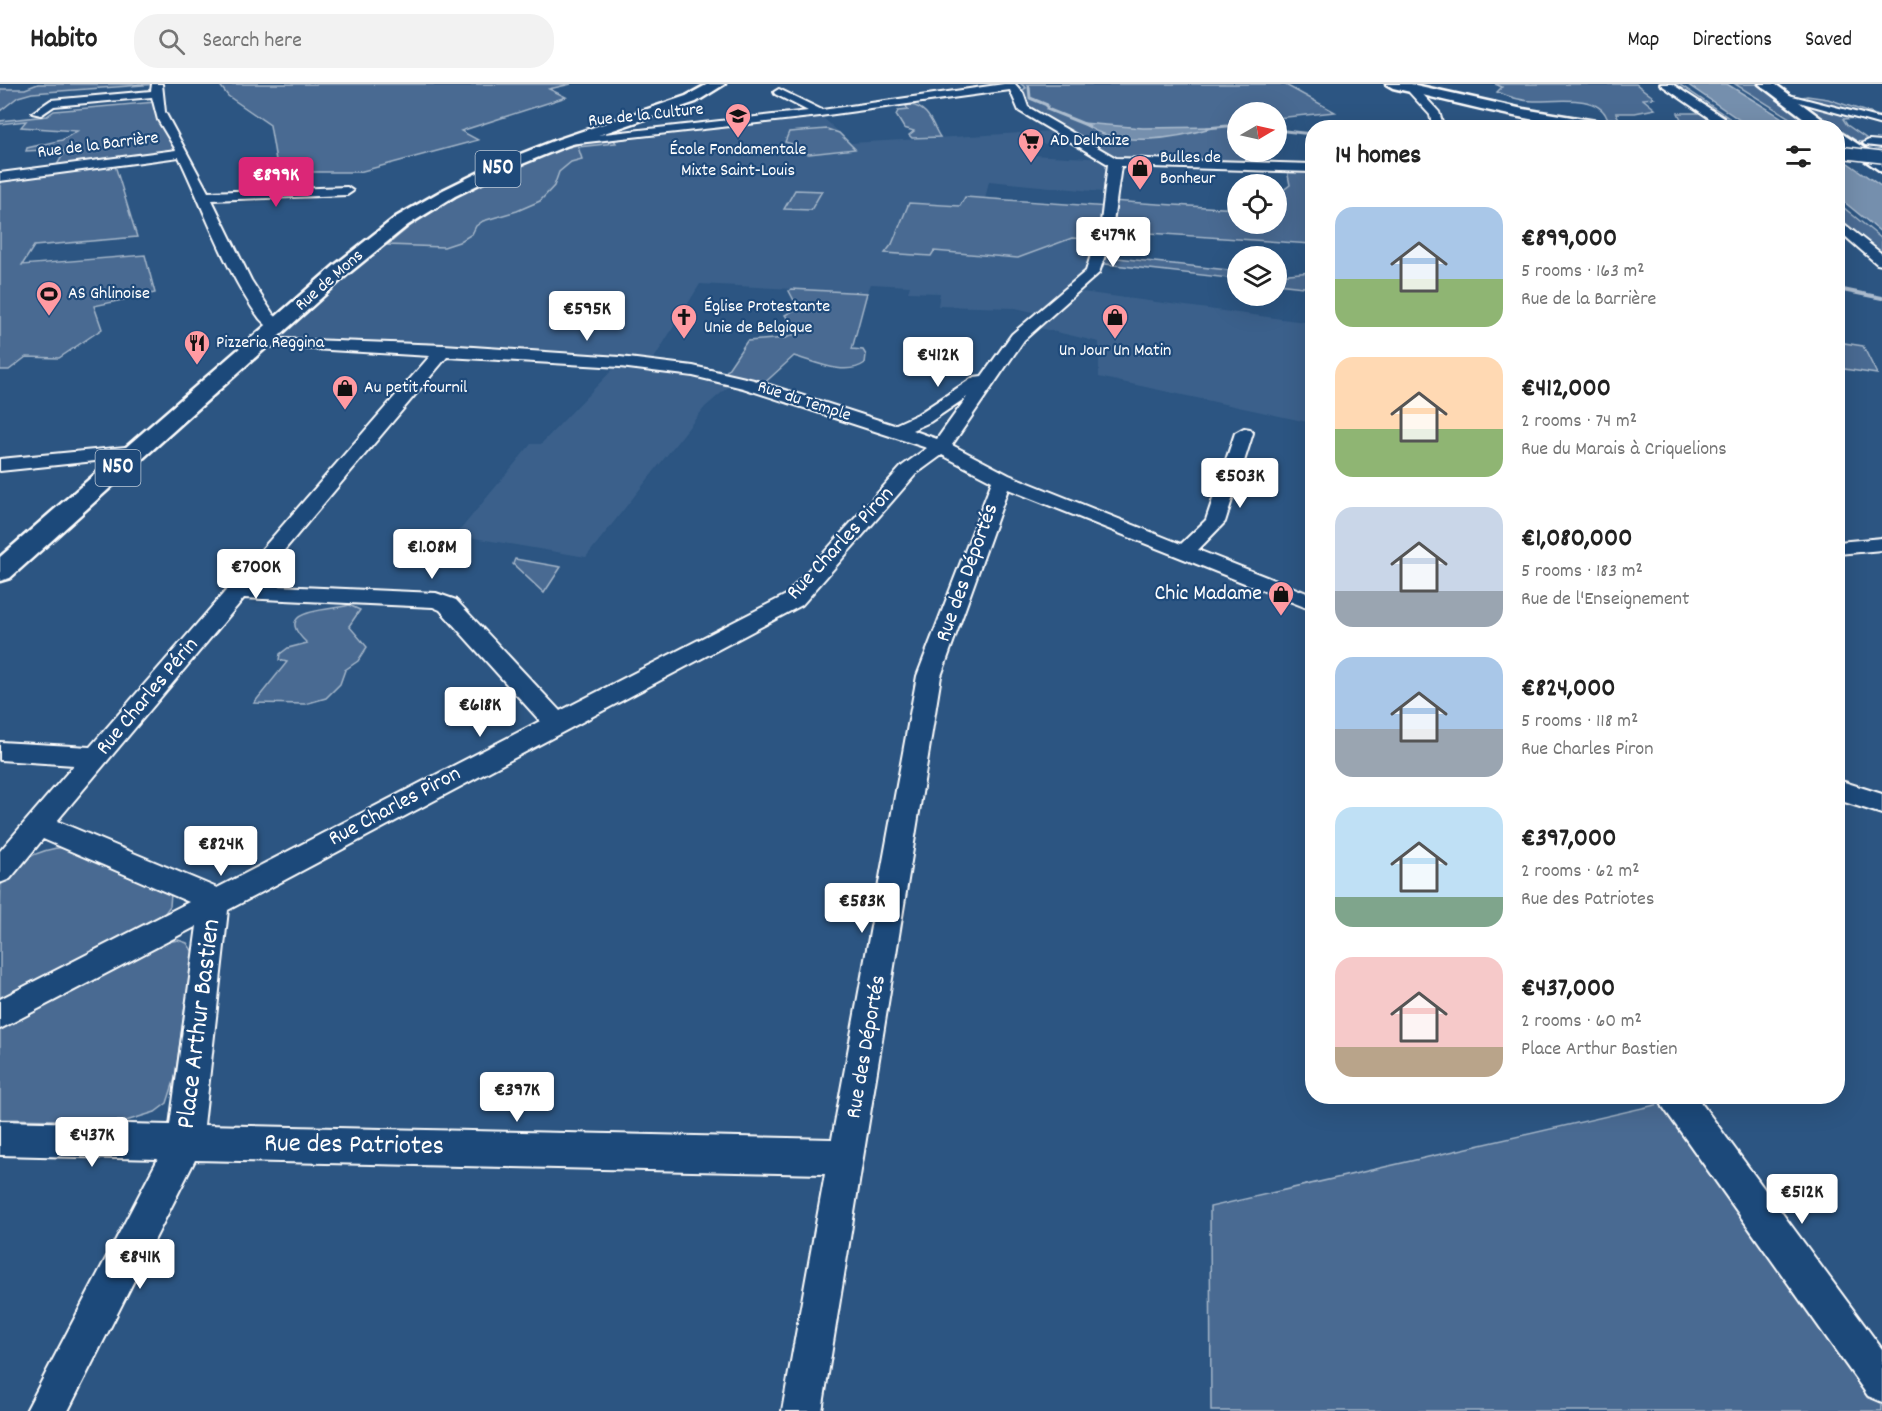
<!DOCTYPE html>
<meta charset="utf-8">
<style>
body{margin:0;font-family:Dekko,sans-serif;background:#f2f2f2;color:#222;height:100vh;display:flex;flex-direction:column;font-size:22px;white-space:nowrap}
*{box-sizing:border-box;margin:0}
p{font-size:20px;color:#767676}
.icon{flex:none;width:33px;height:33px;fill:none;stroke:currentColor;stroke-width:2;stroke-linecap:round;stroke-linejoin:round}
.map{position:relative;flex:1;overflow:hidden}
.drawer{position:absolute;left:1305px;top:36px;width:540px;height:984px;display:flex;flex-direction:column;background:#fff;border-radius:24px;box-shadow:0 6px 24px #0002}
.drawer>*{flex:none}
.needle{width:39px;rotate:81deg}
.controls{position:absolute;left:1227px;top:18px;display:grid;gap:12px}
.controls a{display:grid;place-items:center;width:60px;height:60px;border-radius:50%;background:#fff;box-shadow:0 6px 24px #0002;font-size:30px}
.price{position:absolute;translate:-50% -51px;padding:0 14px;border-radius:6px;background:#fff;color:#222;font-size:20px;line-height:39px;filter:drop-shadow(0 2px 3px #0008)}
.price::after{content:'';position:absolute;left:50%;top:36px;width:18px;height:14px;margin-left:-9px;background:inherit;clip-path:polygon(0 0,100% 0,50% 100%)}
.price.on{background:#db2777;color:#fff}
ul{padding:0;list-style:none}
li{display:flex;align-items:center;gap:18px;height:150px;padding:0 30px}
li span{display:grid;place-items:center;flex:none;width:168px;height:120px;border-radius:18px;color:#555}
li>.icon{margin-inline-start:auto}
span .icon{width:72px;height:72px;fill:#fffc;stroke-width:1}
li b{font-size:26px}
h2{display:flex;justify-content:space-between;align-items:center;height:72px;padding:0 30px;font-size:26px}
header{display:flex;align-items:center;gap:36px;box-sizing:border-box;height:84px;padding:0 30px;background:#fff;border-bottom:2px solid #e0e0e0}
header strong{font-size:28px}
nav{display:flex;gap:33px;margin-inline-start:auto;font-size:21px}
.search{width:420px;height:54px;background:#f2f2f2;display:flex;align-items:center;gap:15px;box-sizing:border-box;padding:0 21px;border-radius:24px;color:#767676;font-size:22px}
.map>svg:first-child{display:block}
.built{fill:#3b618b}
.green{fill:#486b92;stroke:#a4b5c8;stroke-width:1.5}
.water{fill:#748fad;stroke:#acbcce;stroke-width:1.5}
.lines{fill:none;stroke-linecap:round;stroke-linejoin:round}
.stream-far1{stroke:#acbcce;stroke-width:3}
.stream{stroke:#acbcce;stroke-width:4}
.street-casing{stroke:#fff;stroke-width:4}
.secondary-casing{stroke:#fff;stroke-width:5}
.primary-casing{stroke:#fff;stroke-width:5}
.street{fill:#1f4a7a;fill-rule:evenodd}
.secondary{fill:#1f4a7a;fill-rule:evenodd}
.primary{fill:#1f4a7a;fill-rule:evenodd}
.street-bridge-casing{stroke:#fff;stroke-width:14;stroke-linecap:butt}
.street-bridge{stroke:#1f4a7a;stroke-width:11}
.labels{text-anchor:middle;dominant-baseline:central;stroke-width:4.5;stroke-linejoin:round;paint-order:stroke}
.far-street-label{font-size:18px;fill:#fff;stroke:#1f4a7a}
.far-poi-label{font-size:18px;fill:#fff;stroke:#1f4a7a;text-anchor:start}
.shield{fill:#1f4a7a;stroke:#bcc9d7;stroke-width:1.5}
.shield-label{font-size:21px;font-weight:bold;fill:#fff}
.street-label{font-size:22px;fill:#fff;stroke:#1f4a7a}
.poi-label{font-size:22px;fill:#fff;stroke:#1f4a7a;text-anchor:end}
.near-street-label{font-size:27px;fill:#fff;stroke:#1f4a7a}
</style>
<header>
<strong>Habito</strong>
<div class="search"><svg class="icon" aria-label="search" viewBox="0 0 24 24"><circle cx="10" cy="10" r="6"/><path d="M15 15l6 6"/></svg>Search here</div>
<nav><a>Map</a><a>Directions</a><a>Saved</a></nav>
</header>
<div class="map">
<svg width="1882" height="1327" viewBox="0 0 1882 1327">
<rect width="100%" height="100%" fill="#2c5582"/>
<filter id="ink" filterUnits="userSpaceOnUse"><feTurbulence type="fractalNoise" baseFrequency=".0167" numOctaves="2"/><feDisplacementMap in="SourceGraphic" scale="12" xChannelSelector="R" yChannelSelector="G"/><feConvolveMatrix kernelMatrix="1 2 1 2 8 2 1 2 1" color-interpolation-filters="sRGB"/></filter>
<g filter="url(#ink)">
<path class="built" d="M820,31L851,59L1053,47L1073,58L1028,61L1029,71L1109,75L1113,109L989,97L985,115L965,113L961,122L909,119L892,160L934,167L1018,174L1072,154L1102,156L1097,179L1074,207L1312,239V339L1099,293V258L1031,242L1037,229L1016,224L938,222L940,209L908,208L910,202L871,200L867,209L700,200L650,281L735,297L705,323L586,473L456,451L531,360H541L619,279L262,257L402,137L561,59Z"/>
<g class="green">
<path d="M38,0H157L32,9L18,13L0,27V5H25Z"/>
<path d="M219,0H571L549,5L566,13L461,47L478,56L359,88H278L270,41L228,12Z"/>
<path d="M1021,0H1284L1335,28L1277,34L1276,28H1238V68H1248L1245,82L1113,78L1030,30L1018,9L1026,4Z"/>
<path d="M1495,0H1636L1654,14L1643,15L1655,25L1635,29H1616L1619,35L1607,34C1598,9 1553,18 1534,17C1521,17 1509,13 1497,8L1502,3Z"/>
<path d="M1665,0H1679L1732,36L1730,39L1737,43H1685L1678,29H1708Z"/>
<path d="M1735,0H1766L1827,43H1804Z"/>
<path d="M1807,12L1828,15L1882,33V41L1857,34L1843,35L1847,41L1870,57L1856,58L1849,55L1801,18L1813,17L1798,14Z"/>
<path d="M156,18L183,69L114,78L137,153L34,162L22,181L145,171L155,209L94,222L102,245L59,274L26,273L9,286H0V93L54,86L64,69L62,65L26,67L27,64L62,56L77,47L21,43L26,37L0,40V37L47,32L54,27Z"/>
<path d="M910,21C929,23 932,41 940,53L912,54L909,51L914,47L904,44L896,31L898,27L908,26L906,22Z"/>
<path d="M827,45L839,49L855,65L809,70L796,67V61L785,58L789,48Z"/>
<path d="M614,56L616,59L578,63L582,75L571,78L559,88L554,102L540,117L517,127L483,137L476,142L472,150L459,158L444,163L388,161C437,116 505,81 569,63C583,58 599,58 614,56Z"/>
<path d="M1287,86L1312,87V160L1105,146L1102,156L1072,154L1018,174L934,167L931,172L885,169L892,160L909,119L960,122L965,113L1109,123L1111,117L1237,125L1238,140H1276L1277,111L1290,101Z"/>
<path d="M795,106L822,107L811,126L784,125Z"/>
<path d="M1838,119L1882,155V177L1838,139Z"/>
<path d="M1099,172L1237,187V195L1097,179Z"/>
<path d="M1312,188V204L1277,200V191Z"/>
<path d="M791,205L867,209L852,265L863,266L866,271L865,279C846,293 815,278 794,272L759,304L722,294L747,257L786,254L795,250L797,246L785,231L798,224L789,207Z"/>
<path d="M1838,258L1863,262L1877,290L1838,284Z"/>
<path d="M515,475L561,483L544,509L513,480Z"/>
<path d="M349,521L360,526L349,542L367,563L358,577L345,586L340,600L326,614L305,620L254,619L287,578L279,576L280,570L288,564L307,559C269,524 331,527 349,521Z"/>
<path d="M66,763L171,809L170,822L162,833L0,921C0,904 0,809 1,801C16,776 39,765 66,763Z"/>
<path d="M178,856L187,859L193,868L175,994L167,1019L155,1028L126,1037L0,1035V945L163,859Z"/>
<path d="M1677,1016L1882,1298V1327H1211L1210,1123Z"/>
</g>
<g class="water">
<path d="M1687,0H1727L1797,43H1750Z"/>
<path d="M1082,39L1143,44L1214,43C1175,55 1117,65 1082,39Z"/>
<path d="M1838,72L1882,103V149L1838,113Z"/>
</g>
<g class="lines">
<g class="stream-far1">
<path d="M1029,3L1030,14L1047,21V25L1089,42"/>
<path d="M1207,44L1238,41"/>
<path d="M1276,46L1312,50"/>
</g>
<path class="stream" d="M1838,205L1882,214"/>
<g class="street-casing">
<g id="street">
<path d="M152,0H162L165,28L208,108L347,103L353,107L347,111L212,116L251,196L273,230L286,242L284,245C274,248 266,242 260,235C227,191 203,123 179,73L0,97V89L176,66L158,36L152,13L54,22L41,31L32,29L51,16L151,7Z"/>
<path d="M1004,0H1015L1023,9L1028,23L1116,74L1312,80V88L1121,82L1111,153L1099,189L1024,256L952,361L1009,391L1181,460L1206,436L1235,349L1244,344L1250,345L1253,349L1225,438L1198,466L1312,511V526L1008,405L941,592L822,1327H782L825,1090L195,1076L68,1327H26L158,1075L0,1071V1037L170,1041L197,842L0,945V915L189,818L43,755L10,795L0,799V767L74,681L0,676V658L90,663L430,272L262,262L254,257L256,254L444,261L620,273L693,282L754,296L894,341L918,330L974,293L982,292L1012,250L1086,187L1101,138L1108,80L1019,27L1010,6L820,32L569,60L563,57L569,54L808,27L775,10L774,8L779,5L822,26ZM447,273L620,283L693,292L743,304L927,364L902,382L786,511L560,627L456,516L436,509L255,501ZM967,313L937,355L912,346L930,338ZM942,371L992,397L917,592L832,1055L204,1041L228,826L802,521L916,390ZM244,514L433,523L440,526L540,637L217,804L57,737Z"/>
<path d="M1660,0H1672L1724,34L1728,40L1724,44H1712L1715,38Z"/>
<path d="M1409,4H1417L1439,28L1444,44H1433L1430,31L1409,8Z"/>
<path d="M1777,8L1882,35V41L1777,12Z"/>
<path d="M1869,56L1882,57V63L1865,61L1863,59Z"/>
<path d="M1838,135L1882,170V181L1877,180L1838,146Z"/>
<path d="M136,362L143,364L145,368L143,372L0,387V375Z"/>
<path d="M1882,454V466L1838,470V458Z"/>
<path d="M1838,696L1882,710V730L1838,716Z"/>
<path d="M1658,1012H1696L1882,1265V1318L1868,1312L1663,1023Z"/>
</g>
</g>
<g class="secondary-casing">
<g id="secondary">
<path d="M1386,0H1411L1523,25L1614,40L1621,44C1544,44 1468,21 1393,4Z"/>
<path d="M1759,0H1775L1834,44H1817Z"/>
<path d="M1838,47L1882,76V88L1838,58Z"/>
</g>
</g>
<g class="primary-casing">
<path id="primary" d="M708,0H725L696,18L566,62L510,85L455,112L408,141L349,189L10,494L0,497V473L335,181L396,133L443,106L498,79L556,56L686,12Z"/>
</g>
<use href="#street" class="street"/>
<use href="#secondary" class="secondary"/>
<use href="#primary" class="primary"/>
<g class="street-bridge-casing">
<path id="street-bridge" d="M1838,68L1882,73"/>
</g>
<use href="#street-bridge" class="street-bridge"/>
</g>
</g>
<defs>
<g id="school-pin" transform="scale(1.35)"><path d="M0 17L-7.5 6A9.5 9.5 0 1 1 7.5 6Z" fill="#ff9aa2" stroke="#1f4a7a"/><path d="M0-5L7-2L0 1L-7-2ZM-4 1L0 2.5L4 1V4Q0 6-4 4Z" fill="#111"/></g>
<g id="supermarket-pin" transform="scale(1.35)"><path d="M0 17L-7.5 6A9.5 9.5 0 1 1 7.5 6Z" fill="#ff9aa2" stroke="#1f4a7a"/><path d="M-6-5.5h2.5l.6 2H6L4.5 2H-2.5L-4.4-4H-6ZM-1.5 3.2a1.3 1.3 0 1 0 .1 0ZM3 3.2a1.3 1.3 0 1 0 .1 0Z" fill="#111"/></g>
<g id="shop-pin" transform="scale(1.35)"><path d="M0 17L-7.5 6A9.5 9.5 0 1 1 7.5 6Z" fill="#ff9aa2" stroke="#1f4a7a"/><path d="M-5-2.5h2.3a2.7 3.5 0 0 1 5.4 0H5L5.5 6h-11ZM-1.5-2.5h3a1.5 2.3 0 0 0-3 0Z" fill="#111"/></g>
<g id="stadium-pin" transform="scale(1.35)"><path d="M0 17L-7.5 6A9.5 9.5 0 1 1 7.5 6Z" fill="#ff9aa2" stroke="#1f4a7a"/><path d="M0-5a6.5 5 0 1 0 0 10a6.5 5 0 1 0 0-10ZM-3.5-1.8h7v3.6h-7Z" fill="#111"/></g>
<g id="church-pin" transform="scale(1.35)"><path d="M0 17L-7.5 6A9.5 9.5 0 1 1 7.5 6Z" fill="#ff9aa2" stroke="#1f4a7a"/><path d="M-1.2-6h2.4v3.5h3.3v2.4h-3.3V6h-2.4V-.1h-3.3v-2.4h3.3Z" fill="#111"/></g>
<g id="restaurant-pin" transform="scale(1.35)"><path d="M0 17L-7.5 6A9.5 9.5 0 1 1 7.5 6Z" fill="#ff9aa2" stroke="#1f4a7a"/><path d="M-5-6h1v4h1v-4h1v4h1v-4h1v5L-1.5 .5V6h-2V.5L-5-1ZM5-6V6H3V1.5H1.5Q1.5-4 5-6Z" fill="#111"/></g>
</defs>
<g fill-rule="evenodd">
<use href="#school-pin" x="738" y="32"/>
<use href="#supermarket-pin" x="1031" y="57"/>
<use href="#shop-pin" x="1140" y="84"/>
<use href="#stadium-pin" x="49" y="210"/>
<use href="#church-pin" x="684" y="233"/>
<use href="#shop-pin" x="1115" y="233"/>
<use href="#restaurant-pin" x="197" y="259"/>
<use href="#shop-pin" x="345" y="304"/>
<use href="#shop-pin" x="1281" y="510"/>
</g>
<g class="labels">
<g class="far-street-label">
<text transform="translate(646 32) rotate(-6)">Rue de la Culture</text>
<text transform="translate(98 62) rotate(-7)">Rue de la Barrière</text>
<text transform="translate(330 197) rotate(-41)">Rue de Mons</text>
<text transform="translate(804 318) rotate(18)">Rue du Temple</text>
</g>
<g class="far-poi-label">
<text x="1050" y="57">AD Delhaize</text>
<text x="738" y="66" text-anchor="middle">École Fondamentale<tspan x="738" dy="21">Mixte Saint-Louis</tspan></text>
<text x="1160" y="74">Bulles de<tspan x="1160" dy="21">Bonheur</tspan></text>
<text x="68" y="210">AS Ghlinoise</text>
<text x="704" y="223">Église Protestante<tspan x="704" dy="21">Unie de Belgique</tspan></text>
<text x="216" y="259">Pizzeria Reggina</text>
<text x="1115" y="267" text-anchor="middle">Un Jour Un Matin</text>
<text x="364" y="304">Au petit fournil</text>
</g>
<g class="shield">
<rect x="475.5" y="67" width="45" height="36" rx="4.5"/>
<rect x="95.5" y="366" width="45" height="36" rx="4.5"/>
</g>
<g class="shield-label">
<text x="498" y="85">N50</text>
<text x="118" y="384">N50</text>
</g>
<g class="street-label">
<text transform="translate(841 460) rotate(-47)">Rue Charles Piron</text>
<text transform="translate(968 489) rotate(-70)">Rue des Déportés</text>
<text transform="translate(148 613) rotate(-50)">Rue Charles Périn</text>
<text transform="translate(395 723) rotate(-28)">Rue Charles Piron</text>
<text transform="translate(867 963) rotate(-80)">Rue des Déportés</text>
</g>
<g class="poi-label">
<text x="1262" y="510">Chic Madame</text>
</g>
<g class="near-street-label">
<text transform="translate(200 940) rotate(-83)">Place Arthur Bastien</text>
<text transform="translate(354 1062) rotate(1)">Rue des Patriotes</text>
</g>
</g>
</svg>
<div class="controls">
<a><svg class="needle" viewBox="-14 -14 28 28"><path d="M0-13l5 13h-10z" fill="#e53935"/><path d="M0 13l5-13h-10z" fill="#767676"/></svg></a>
<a><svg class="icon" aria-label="locate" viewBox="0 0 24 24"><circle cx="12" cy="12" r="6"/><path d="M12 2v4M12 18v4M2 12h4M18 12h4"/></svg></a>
<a><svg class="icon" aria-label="layers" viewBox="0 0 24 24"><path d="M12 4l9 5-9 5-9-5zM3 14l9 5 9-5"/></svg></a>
</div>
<b class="price on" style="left:276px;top:124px">€899K</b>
<b class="price" style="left:1113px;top:184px">€479K</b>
<b class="price" style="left:587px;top:258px">€595K</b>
<b class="price" style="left:938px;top:304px">€412K</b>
<b class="price" style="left:1240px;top:425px">€503K</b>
<b class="price" style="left:432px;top:496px">€1.08M</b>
<b class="price" style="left:256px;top:516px">€700K</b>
<b class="price" style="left:480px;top:654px">€618K</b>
<b class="price" style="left:221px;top:793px">€824K</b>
<b class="price" style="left:862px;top:850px">€583K</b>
<b class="price" style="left:517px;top:1039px">€397K</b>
<b class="price" style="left:92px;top:1084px">€437K</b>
<b class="price" style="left:1802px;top:1141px">€512K</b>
<b class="price" style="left:140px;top:1206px">€841K</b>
<section class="drawer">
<h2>14 homes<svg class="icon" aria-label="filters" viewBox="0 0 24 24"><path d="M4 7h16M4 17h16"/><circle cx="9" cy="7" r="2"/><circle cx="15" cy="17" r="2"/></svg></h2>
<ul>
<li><span style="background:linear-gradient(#a9c7e8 60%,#8fb573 0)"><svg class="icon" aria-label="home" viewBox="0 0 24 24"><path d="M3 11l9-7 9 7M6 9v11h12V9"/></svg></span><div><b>€899,000</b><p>5 rooms · 163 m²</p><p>Rue de la Barrière</p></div></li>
<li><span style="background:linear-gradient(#ffd9b3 60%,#8fb573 0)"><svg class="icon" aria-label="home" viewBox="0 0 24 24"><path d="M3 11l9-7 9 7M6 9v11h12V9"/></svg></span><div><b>€412,000</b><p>2 rooms · 74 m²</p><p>Rue du Marais à Criquelions</p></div></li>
<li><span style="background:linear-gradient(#c9d6e8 70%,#9aa5b1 0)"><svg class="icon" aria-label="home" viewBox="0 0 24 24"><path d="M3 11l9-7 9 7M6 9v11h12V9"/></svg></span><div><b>€1,080,000</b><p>5 rooms · 183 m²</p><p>Rue de l'Enseignement</p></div></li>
<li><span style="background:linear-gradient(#a9c7e8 60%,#9aa5b1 0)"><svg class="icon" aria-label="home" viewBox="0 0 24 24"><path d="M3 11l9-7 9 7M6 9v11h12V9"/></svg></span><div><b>€824,000</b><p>5 rooms · 118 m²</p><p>Rue Charles Piron</p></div></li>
<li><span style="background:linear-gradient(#bfe0f5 75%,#7fa58c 0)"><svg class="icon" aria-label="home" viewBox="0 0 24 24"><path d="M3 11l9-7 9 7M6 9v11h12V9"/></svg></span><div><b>€397,000</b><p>2 rooms · 62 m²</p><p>Rue des Patriotes</p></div></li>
<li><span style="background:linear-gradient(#f6c9c9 75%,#b9a48a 0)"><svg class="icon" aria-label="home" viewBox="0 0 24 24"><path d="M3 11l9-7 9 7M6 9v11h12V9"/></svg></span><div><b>€437,000</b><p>2 rooms · 60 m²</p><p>Place Arthur Bastien</p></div></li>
</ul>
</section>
</div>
